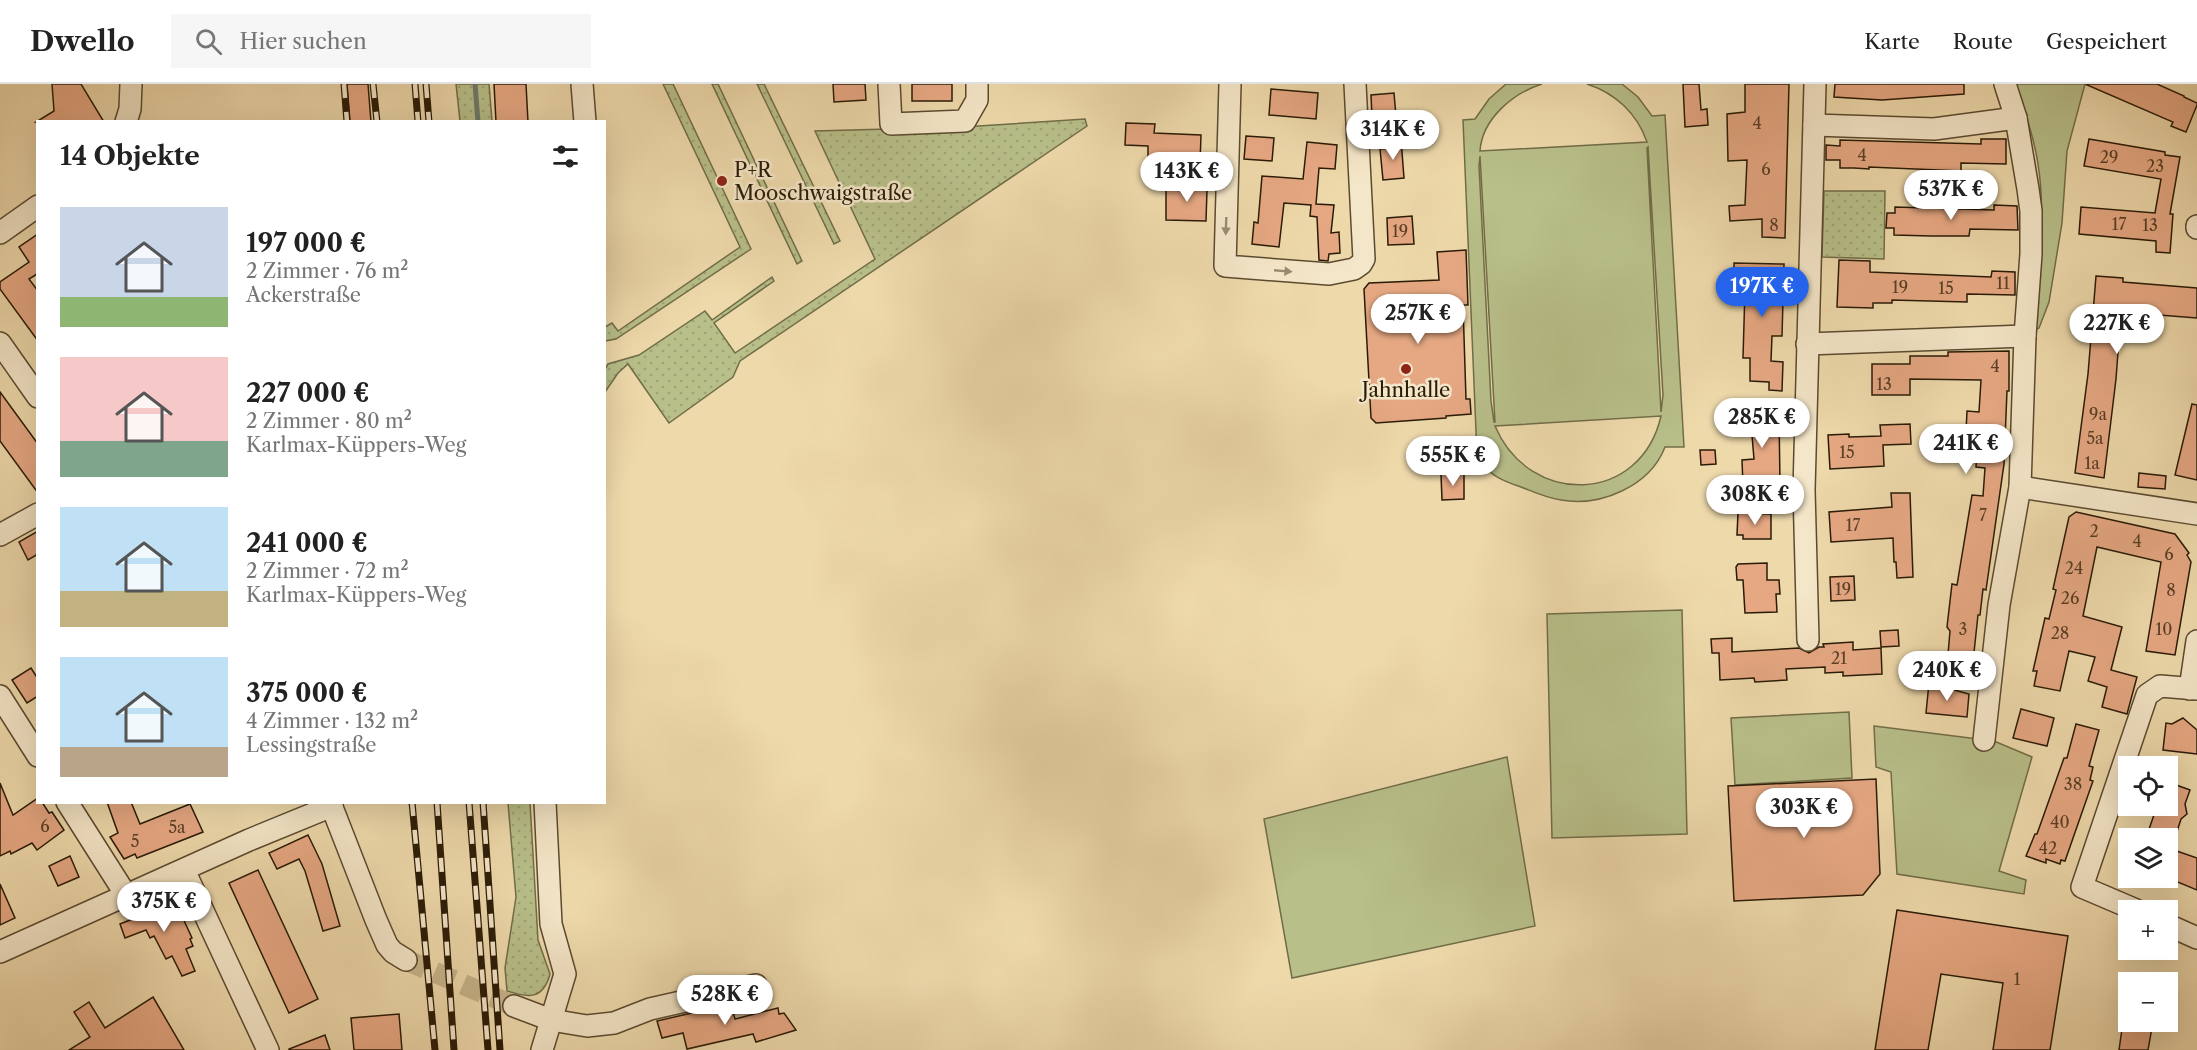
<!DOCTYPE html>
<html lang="de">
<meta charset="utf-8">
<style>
body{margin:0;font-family:"Libre Caslon Text",serif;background:#f6f6f6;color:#222;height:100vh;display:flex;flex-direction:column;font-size:22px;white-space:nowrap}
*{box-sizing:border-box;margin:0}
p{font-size:20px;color:#767676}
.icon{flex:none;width:33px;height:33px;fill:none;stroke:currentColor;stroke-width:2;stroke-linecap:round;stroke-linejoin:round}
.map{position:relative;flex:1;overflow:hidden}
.sheet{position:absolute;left:36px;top:36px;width:570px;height:684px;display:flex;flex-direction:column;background:#fff;border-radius:0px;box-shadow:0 6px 24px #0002}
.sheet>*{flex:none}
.tools{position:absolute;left:2118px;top:672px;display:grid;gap:12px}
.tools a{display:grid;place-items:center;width:60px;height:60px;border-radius:0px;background:#fff;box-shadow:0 6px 24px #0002;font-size:30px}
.price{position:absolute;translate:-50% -51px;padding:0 14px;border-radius:21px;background:#fff;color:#222;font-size:20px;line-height:39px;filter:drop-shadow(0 2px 3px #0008)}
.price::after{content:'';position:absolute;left:50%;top:36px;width:18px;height:14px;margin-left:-9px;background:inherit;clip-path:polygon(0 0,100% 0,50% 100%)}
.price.selected{background:#2563eb;color:#fff}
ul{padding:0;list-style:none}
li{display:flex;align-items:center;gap:18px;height:150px;padding:0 24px}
li span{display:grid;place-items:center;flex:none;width:168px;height:120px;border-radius:0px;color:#555}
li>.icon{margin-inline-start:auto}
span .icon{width:72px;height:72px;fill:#fffc;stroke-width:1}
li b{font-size:26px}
h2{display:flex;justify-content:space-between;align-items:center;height:72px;padding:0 24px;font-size:26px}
header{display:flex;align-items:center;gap:36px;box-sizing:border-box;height:84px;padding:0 30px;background:#fff;border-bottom:2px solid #e0e0e0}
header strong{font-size:28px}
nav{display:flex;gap:33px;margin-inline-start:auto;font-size:21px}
.search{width:420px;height:54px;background:#f6f6f6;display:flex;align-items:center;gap:15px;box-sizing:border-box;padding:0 21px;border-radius:0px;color:#767676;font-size:22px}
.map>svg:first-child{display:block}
.grass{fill:url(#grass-dots);stroke:#716d48;stroke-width:1.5}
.park{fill:#b8bf89;stroke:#716d48;stroke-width:1.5;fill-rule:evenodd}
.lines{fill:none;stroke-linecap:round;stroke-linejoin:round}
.stream{stroke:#6d7a6a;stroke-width:5}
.building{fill:#e6a883;stroke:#2a1b07;stroke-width:1.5}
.minor-tunnel{stroke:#c7b38a;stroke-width:21;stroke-dasharray:21 10;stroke-linecap:butt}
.minor-casing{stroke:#5b4a30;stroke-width:24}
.minor{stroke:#f4e6c8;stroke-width:21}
.rail-casing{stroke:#2a1b07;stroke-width:7}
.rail{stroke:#f4e6c8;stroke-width:4.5;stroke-dasharray:14;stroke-linecap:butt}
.oneway{fill:#998b71}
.poi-dot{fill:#8f2418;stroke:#f4e6c8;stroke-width:2}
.labels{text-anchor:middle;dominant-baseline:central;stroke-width:5;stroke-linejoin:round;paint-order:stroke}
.number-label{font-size:16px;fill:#593e26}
.poi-label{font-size:20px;fill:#2a1b07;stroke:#f4e6c8;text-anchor:start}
</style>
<header>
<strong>Dwello</strong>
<div class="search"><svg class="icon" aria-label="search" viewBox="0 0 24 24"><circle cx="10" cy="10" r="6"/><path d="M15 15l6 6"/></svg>Hier suchen</div>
<nav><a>Karte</a><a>Route</a><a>Gespeichert</a></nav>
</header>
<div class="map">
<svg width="2197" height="966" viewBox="0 0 2197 966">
<defs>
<pattern id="grass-dots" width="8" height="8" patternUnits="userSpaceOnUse" patternTransform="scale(1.5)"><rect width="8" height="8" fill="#b8bf89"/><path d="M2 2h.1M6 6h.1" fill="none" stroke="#9ea475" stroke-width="1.8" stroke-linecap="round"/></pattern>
</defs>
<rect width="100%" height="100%" fill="#eed9ab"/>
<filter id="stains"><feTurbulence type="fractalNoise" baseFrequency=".00333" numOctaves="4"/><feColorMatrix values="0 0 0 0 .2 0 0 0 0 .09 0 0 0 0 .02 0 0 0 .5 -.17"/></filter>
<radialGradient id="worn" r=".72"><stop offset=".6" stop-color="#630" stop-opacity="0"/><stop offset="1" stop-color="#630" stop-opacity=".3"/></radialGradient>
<g class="grass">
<path d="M456,0H489L492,37H460Z"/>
<path d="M663,0H673L751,165L616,255L605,257V243L612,239L618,247L740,163Z"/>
<path d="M712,0H718L802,177L797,180Z"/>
<path d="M757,0H764L840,157L834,160Z"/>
<path d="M1085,35L1087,42L740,277L733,293L669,339L628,280L618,289L605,308V285L608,280L639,271L705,227L712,236L772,193L774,197L714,239L735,269L875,175L815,47L963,43Z"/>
<path d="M1824,107H1885L1884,175L1822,173Z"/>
<path d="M508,719H530L538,856L550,890C543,916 528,914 507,907L505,884L516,813Z"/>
</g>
<g class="park">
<path d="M1506,0H1542C1513,9 1482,35 1480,67L1647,58C1637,29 1615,9 1587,0H1622L1638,13L1652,32L1665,31L1684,363H1665C1650,402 1601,423 1561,416C1547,414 1534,408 1521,403C1510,399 1497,395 1488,386C1484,382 1481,376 1477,371L1463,36L1475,35L1489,15ZM1648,63L1663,311L1661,328L1647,64ZM1480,72L1495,338H1494L1491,317L1479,82ZM1661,332C1641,420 1530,424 1495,342Z"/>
<path d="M2015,0H2085L2067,67L2062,139L2049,218L2039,244L2030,249C2037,193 2047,136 2038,80C2034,53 2024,25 2015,0Z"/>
<path d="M1682,526L1687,750L1552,754L1547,530Z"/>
<path d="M1849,628L1852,694L1735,701L1731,634Z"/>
<path d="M1874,642L1994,657L2032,673L1999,787L2026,796L2024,810L1897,790L1891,688L1876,683Z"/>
<path d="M1507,673L1535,842L1292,894L1264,735Z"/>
</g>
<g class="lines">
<path class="stream" d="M475,0L478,38"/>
</g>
<g class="building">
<path d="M52,0H81L104,38H36L54,27Z"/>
<path d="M347,0H368L371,38H350Z"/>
<path d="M494,0H526L528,38H496Z"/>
<path d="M833,0H865L866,16L834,18Z"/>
<rect x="912" y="0" width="40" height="17"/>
<path d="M1683,0H1699L1701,26L1707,25L1708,41L1685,43Z"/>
<path d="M1745,0H1789L1785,154L1762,153V135L1730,137L1729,122L1745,121L1747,76L1728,77L1727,30L1745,28Z"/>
<path d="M1835,0H1964V10L1882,16L1834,13Z"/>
<path d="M2085,0H2157L2184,12V13L2197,19V21L2186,48L2171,42L2173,38Z"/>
<path d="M1271,5L1318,9L1316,35L1269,31Z"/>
<path d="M1394,9L1396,32L1372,33L1371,11Z"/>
<path d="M1126,39L1155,40L1154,49L1201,51L1200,79L1148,77V62L1125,61Z"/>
<path d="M1246,52L1274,54L1272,77L1244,75Z"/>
<path d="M1401,55L1404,94L1383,96L1380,65L1389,64L1388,56Z"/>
<path d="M1981,55H2006V80L1961,79V87L1869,83V85L1854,84H1840V76H1826V61L1840,62V56L1981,60Z"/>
<path d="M2089,55L2165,68V71L2180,73L2170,130H2173L2170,169L2156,168V157L2079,150L2081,123L2155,129L2161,95L2084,82Z"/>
<path d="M1307,58L1337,61L1335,85L1319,84L1316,120L1334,121L1331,149L1339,148L1340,169L1329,170L1328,177L1319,176L1317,133L1310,132L1311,121L1284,119L1279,163L1252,160L1254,138L1258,139L1262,92L1303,95Z"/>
<path d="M1186,98L1204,99V106H1207L1206,137L1166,136V105H1186Z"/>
<path d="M1994,121L2017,122L2018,146L1970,145L1969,152H1931L1894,151V144H1886L1887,129H1895V123L1994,126Z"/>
<path d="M1412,132L1414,160L1388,161L1387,134Z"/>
<path d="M38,150V191L37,190L29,195L38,207V257L0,205V198L29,178L19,163Z"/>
<path d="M1466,166L1468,221H1463L1466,315H1470L1471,330L1446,332V334L1376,339L1371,334L1364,205L1369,199L1439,196L1437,168Z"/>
<path d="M1839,176L1870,177V188L1991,193L1992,187L2015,188V211L1967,210V218L1892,216V219H1873V224L1837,223Z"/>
<path d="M1734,179L1784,180L1782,252H1772L1771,277L1783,278L1782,307L1769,306V298L1750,297V274H1743L1745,205H1734Z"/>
<path d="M2096,192L2123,194V198L2197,204V234L2121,228L2116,295L2104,394L2075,389L2088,290Z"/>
<path d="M2009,267V307H2007L2004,380L1986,506L1983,505L1980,531H1978L1972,587L1947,582L1950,547L1947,543L1952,500L1957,501L1972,411L1983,412L1985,384L1976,383L1978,349L1966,348L1967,327L1979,328L1981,296L1910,295V311H1872V280H1910V272H1948V268Z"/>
<path d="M0,308L38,360V409L0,357Z"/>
<path d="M2192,320L2197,321V396L2175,391Z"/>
<path d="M1742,328L1779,329L1780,401L1743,402L1742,376L1754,375L1752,351L1741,350Z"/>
<path d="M1910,340L1911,360L1883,361L1884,382L1830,385L1828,351L1849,350V353L1881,352L1880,341Z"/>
<path d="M1700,366H1715L1716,380L1701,381Z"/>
<path d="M2139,389L2166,392L2165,405L2138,403Z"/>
<path d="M1441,390H1464V415L1442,416Z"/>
<path d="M1891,409H1910L1913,493L1897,494L1896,478H1894L1893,454L1831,458L1829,428L1892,423Z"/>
<path d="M2076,428L2175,450L2189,469L2187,471L2191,478L2175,571L2146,567L2161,478L2097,463L2083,532L2122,543L2111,586L2137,593L2127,630L2102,623L2107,603L2088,597L2095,573L2069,567L2060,607L2034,602L2037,587H2033L2045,534L2049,535L2056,506L2053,505L2069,433Z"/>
<path d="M1738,429L1771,430V455H1743V451H1737Z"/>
<path d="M38,447V470L28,476L19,458Z"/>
<path d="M1767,479V496H1779L1780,510H1776L1777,528L1745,529L1743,496H1737L1736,483L1738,480Z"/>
<path d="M1854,492L1855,516L1831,517L1830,493Z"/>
<path d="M1898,546L1899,562L1881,563L1880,547Z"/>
<path d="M1732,554V568L1799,564L1809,569L1819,563H1824L1823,560L1853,558V566L1881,564L1882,590L1843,592V588L1825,589V583L1786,585L1787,596L1755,598L1754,594L1720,596L1719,569H1712L1711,555Z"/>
<path d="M31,584L38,595V612L27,619L12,596Z"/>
<path d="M1929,599L1969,610L1967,633L1926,629Z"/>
<path d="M2021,625L2054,634L2047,662L2013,654Z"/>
<path d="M2183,634L2197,646V670L2163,666L2166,639L2172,640Z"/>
<path d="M2076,640L2099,646L2089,682L2093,683L2090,696L2093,697L2065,777L2061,776L2060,780L2046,775V779L2026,772L2035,750H2037L2064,674H2067Z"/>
<path d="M1876,695L1880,790L1863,811L1734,817L1728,702Z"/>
<path d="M2168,698L2190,706L2185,720L2187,730L2181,735L2175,754H2146L2157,722H2168Z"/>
<path d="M0,699L13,731L38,714V718H42L49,729L52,728L64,746L37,766L32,759L11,770L10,767L0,772Z"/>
<path d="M107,718H131L140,740L190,720L203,748L137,774L135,770L124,775L110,753L118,749Z"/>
<path d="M308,751L322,780L340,842L323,847L305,787L299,775L277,785L269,769Z"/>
<path d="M2168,764L2197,774V806L2168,794Z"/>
<path d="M70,772L79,793L58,802L49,782Z"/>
<path d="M258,786L318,915L289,929L229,799Z"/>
<path d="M0,800L15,834L0,841Z"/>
<path d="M169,814L178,832L181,830L192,854L190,855L193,862L186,865L195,887L182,892L172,872L166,875L154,852L150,854L146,846L125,854L120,840L140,832L138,828Z"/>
<path d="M1897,826L2068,852L2050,966H1993L2003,899L1941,890L1928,966H1875Z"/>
<path d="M153,913L184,966H69L90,953L74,928L89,918L105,944Z"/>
<path d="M731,920L735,935L778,924L779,930L784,929L796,946L756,958L753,950L687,965L683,949L662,954L657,937Z"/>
<path d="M399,930L402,966H354L351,934Z"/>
<path d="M2123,938H2153L2148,966H2119Z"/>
<path d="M325,951L330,966H289V965Z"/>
</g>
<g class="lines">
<path class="minor-tunnel" d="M406,876L514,922"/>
<g class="minor-casing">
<g id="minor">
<path d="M582,0L585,38"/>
<path d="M889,0L891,40L965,37L977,16V0"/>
<path d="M1230,0L1225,182L1329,190L1354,185L1361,180L1364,175L1355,0"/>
<path d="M126,38L130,25L131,0"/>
<path d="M1814,41L1934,45L2016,34"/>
<path d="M2197,142V144"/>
<path d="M0,149L38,122"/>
<path d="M0,259L38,313"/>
<path d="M1807,260L2025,252"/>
<path d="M2020,403L2197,430"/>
<path d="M0,451L38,430"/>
<path d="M1808,556L1804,406L1815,0"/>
<path d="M2190,605L2197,557"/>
<path d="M0,612L38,672"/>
<path d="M1984,656L1999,521L2020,403L2025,252L2031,170V127L2028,105L2016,34L2005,0"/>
<path d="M67,718L126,811"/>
<path d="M330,718L376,836L387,861L393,868L406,876"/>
<path d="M184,786L268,966"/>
<path d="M2136,826L2082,803L2147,611L2160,602L2197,605"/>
<path d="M2168,841L2197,854"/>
<path d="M0,868L249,756L332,722"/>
<path d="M514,922L551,936L587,942L614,939L650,925L756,901"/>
<path d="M542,966L565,890L551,840L545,718"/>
</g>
</g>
<use href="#minor" class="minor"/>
<g class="rail-casing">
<g id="rail">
<path d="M344,0L347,38"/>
<path d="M373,0L377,38"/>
<path d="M415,0L418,38"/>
<path d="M426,0L429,38"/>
<path d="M412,718L435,966"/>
<path d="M437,718L454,966"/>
<path d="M469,718L488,966"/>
<path d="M483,718L500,966"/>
</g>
</g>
<use href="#rail" class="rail"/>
</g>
<defs><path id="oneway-solid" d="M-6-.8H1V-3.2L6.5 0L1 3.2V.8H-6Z" transform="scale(1.5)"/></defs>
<g class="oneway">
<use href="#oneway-solid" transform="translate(1226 142) rotate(92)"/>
<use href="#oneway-solid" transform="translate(1283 187) rotate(5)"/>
</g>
<g class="poi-dot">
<circle cx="722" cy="97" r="6"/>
<circle cx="1406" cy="285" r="6"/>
</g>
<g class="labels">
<g class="number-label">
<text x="1757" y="39">4</text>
<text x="1862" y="71">4</text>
<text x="2109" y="73">29</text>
<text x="2155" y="82">23</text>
<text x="1766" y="85">6</text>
<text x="2119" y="140">17</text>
<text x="1774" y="141">8</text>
<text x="2150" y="141">13</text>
<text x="1400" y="147">19</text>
<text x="2003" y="199">11</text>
<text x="1900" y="203">19</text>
<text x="1946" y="204">15</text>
<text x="1995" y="282">4</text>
<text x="1884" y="300">13</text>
<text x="2098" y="330">9a</text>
<text x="2095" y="354">5a</text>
<text x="1847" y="368">15</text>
<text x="2092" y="379">1a</text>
<text x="1983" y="431">7</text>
<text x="1853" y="441">17</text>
<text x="2094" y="447">2</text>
<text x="2137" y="457">4</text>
<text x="2169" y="470">6</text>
<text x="2074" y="484">24</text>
<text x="1843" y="505">19</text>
<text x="2171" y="506">8</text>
<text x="2070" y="514">26</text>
<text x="1963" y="545">3</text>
<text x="2164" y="545">10</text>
<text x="2060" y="549">28</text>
<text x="1839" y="574">21</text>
<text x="2073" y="700">38</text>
<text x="2060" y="738">40</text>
<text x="45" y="742">6</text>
<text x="177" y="743">5a</text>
<text x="135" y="757">5</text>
<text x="2048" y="764">42</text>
<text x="2017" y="895">1</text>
</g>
<g class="poi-label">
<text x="734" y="86">P+R<tspan x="734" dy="23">Mooschwaigstraße</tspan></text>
<text x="1406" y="306" text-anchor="middle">Jahnhalle</text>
</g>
</g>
<rect width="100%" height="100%" filter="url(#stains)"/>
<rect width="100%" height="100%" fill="url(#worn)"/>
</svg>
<div class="tools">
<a><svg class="icon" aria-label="locate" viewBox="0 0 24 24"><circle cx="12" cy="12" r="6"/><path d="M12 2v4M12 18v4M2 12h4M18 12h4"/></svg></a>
<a><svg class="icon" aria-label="layers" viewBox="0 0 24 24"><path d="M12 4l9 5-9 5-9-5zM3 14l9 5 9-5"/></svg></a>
<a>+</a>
<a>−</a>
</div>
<b class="price" style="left:1393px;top:77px">314K €</b>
<b class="price" style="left:1187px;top:119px">143K €</b>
<b class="price" style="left:1951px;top:137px">537K €</b>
<b class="price selected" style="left:1762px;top:234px">197K €</b>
<b class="price" style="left:1418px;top:261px">257K €</b>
<b class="price" style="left:2117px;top:271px">227K €</b>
<b class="price" style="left:1762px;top:365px">285K €</b>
<b class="price" style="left:1966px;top:391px">241K €</b>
<b class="price" style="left:1453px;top:403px">555K €</b>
<b class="price" style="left:1755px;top:442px">308K €</b>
<b class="price" style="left:1947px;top:618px">240K €</b>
<b class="price" style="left:1804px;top:755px">303K €</b>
<b class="price" style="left:164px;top:849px">375K €</b>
<b class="price" style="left:725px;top:942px">528K €</b>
<section class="sheet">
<h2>14 Objekte<svg class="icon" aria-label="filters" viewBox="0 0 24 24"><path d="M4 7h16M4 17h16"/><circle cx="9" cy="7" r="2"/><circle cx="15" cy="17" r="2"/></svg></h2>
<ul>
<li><span style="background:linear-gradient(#c9d6e8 75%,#8fb573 0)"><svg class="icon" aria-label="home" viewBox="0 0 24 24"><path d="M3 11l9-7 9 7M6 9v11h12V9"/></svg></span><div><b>197 000 €</b><p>2 Zimmer · 76 m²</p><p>Ackerstraße</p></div></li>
<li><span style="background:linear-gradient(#f6c9c9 70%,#7fa58c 0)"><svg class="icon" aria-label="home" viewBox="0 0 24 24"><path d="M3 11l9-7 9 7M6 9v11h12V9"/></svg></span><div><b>227 000 €</b><p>2 Zimmer · 80 m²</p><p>Karlmax-Küppers-Weg</p></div></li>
<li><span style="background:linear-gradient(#bfe0f5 70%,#c2b280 0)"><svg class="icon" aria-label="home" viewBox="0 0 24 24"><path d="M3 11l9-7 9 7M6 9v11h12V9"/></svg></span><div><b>241 000 €</b><p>2 Zimmer · 72 m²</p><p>Karlmax-Küppers-Weg</p></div></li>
<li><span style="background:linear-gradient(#bfe0f5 75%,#b9a48a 0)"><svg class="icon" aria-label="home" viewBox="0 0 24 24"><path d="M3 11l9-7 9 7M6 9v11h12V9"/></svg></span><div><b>375 000 €</b><p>4 Zimmer · 132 m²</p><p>Lessingstraße</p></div></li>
</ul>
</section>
</div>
